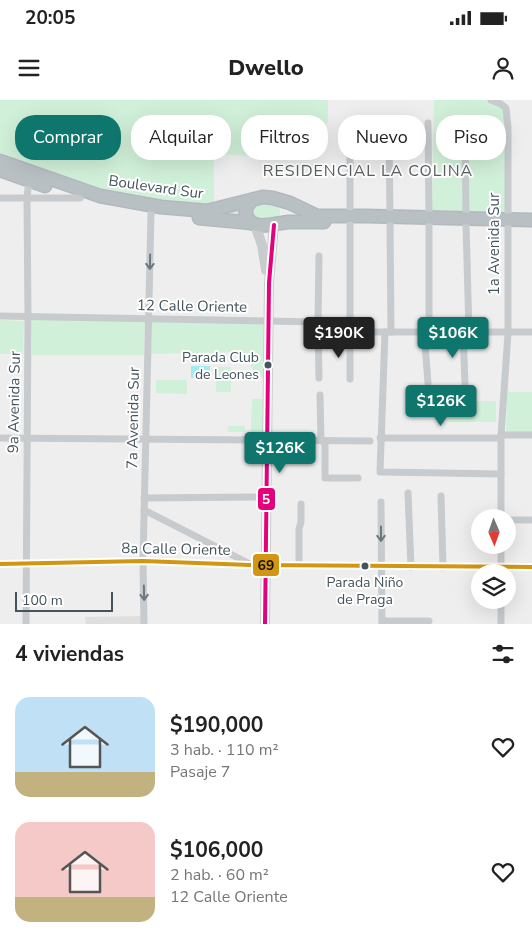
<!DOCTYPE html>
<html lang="es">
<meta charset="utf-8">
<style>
body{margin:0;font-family:"Nunito Sans",sans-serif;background:#f6f6f6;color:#222;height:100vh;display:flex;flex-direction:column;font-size:19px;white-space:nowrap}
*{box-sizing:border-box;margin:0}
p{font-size:16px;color:#767676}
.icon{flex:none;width:28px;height:28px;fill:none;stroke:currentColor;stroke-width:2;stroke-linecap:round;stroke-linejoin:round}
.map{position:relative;height:524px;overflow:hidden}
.panel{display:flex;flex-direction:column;background:#fff;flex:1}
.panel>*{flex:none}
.banner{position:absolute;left:15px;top:15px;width:502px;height:45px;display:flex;gap:10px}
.needle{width:32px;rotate:178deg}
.fabs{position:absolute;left:471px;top:409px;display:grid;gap:10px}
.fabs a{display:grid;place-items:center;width:45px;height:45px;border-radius:50%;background:#fff;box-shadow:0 5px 20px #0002;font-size:25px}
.scale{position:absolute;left:15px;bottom:12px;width:98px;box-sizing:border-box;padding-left:5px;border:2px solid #44545c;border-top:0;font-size:14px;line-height:18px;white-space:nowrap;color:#44545c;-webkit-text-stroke:4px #fff;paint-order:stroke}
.price{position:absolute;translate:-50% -42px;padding:0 11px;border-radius:5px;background:#0f766e;color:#fff;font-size:16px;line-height:32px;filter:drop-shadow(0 1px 2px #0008)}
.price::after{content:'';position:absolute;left:50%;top:30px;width:15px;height:11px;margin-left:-8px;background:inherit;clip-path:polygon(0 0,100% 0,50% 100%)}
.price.active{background:#222;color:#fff}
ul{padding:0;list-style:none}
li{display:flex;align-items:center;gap:15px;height:125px;padding:0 15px}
li span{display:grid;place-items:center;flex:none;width:140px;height:100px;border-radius:15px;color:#555}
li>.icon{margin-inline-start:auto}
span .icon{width:60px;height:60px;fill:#fffc;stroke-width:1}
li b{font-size:21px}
h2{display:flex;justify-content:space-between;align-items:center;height:60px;padding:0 15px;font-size:21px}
.pill{padding:0 18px;border-radius:20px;background:#fff;box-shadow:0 5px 20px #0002;font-size:18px;line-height:45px}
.pill.active{background:#0f766e;color:#fff}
.status{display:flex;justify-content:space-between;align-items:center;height:35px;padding:0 25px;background:#fff;direction:ltr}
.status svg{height:14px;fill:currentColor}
header{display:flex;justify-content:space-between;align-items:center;height:65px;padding:0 15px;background:#fff;font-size:22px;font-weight:800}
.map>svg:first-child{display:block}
.education{fill:#e0dfe0}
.green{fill:#d1f0d9}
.water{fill:#a2eaf1}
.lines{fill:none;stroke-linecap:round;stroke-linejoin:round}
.highway-casing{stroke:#b2b9be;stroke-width:15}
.street{stroke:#c7cbce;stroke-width:7}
.secondary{stroke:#c8cccf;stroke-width:10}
.highway{stroke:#b9c0c4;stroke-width:12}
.bus-1-casing{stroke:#fff;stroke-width:8}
.bus-2-casing{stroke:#fff;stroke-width:8}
.bus-1{stroke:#e5007d;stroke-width:4}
.bus-2{stroke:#d39612;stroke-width:4}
.oneway{stroke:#6b787e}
.bus-dot{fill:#44545c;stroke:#fff;stroke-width:2}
.labels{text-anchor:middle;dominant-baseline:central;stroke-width:4;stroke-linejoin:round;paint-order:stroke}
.bus-label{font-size:14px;fill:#44545c;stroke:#fff;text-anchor:end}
.street-label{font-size:15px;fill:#44545c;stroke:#fff}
.neighbourhood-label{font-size:16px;letter-spacing:1px;fill:#5a5f63;stroke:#fff}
.line-badge{stroke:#fff;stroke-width:2}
.badge-label{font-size:14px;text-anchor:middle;font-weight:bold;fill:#fff}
.pale-badge-label{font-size:14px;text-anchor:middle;font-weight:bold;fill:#111}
</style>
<div class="status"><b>20:05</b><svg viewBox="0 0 49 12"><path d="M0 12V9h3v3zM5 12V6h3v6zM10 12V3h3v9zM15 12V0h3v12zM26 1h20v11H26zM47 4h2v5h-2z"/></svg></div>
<header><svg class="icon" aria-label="menu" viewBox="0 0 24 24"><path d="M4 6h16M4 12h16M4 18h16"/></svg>Dwello<svg class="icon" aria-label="person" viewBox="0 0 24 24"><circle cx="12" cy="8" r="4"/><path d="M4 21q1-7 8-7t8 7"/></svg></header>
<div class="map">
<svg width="532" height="524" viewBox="0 0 532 524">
<rect width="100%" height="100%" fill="#efeeee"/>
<path class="education" d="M141,516V524H86L85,517Z"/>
<g class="green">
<path d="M0,0H328V23L272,27L273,57L214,54V113L240,108V116L239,118L101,92L0,56Z"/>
<path d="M434,0H491L501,4L507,16L508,112L432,110Z"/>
<path d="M264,102L276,105L280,109V116L275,120L254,119L250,109L253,106Z"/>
<path d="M32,219L145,222L144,255H32Z"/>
<path d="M0,220L24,221L23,254H0Z"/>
<path d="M150,222H266V281L251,267L250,257L243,252L150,254Z"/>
<rect x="216" y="267" width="15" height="25"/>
<path d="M156,280H187V294L156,293Z"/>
<path d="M507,292H532V335L506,336Z"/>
<path d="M252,299H266V333H251Z"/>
<rect x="449" y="301" width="47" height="21"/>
<rect x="228" y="326" width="17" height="6"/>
</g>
<path class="water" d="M191,266H210L209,277L191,278Z"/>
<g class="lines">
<g class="highway-casing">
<g id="highway">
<path d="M0,61L100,96L161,107L207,111L263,97L273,98L290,103L317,116H366L532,120"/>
<path d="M0,70L45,86"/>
<path d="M252,100C248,104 245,109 246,114C250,133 276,123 288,122C300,122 312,122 324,122"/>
<path d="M199,118L252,123"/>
</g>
</g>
<g class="street">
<path d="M491,0L501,4L506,8L508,27V233L501,335V418"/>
<path d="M428,23L429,117"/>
<path d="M350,24V115"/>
<path d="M465,29L466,118"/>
<path d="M389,31L390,116"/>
<path d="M0,98H80"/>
<path d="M350,122V279"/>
<path d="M390,122L391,232"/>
<path d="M429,123V231"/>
<path d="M466,124L469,233"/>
<path d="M0,216L318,222L350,232H532"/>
<path d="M424,231L428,283"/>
<path d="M385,232L380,372L501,374"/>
<path d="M463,232L465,284"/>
<path d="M319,278L318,222L319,156"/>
<path d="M320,295L321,341"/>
<path d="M501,335H532"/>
<path d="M0,338L370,341"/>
<path d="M380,338H501"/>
<path d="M325,341V378H358"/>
<path d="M408,393L411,467"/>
<path d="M441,396L443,467"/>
<path d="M144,398L267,397"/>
<path d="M381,402L382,524"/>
<path d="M144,410L248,463"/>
<path d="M508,420H532"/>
<path d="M501,445V472"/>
<path d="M0,464L143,461L250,465L532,467"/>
<path d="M299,465V429L301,422V404"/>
<path d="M382,521H429"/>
<path d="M26,524L28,216L27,98L29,80"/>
<path d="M144,524L143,461L151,113"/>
<path d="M501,524V500"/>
</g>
<g class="secondary">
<path d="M255,125L262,145L266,170"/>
<path d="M265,524L269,183L274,125"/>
</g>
<use href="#highway" class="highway"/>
<g class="bus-1-casing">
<path id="bus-1" d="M265,524L269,183L274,125"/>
</g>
<g class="bus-2-casing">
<path id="bus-2" d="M0,464L143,461L250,465L532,467"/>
</g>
<use href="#bus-1" class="bus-1"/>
<use href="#bus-2" class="bus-2"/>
</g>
<defs><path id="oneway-shaft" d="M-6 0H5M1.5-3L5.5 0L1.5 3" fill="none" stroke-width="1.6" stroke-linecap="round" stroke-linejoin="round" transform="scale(1.25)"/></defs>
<g class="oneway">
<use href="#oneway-shaft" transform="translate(150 162) rotate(91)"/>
<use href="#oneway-shaft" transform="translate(381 434) rotate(90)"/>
<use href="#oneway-shaft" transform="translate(144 493) rotate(89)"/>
</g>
<g class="bus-dot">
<circle cx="268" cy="265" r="4.5"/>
<circle cx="365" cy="466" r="4.5"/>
</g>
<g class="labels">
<g class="bus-label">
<text x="259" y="257">Parada Club<tspan x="259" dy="17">de Leones</tspan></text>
<text x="365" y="482" text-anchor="middle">Parada Niño<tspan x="365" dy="17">de Praga</tspan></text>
</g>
<g class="street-label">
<text transform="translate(156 87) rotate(8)">Boulevard Sur</text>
<text transform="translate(494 144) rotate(-90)">1a Avenida Sur</text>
<text transform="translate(192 206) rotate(1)">12 Calle Oriente</text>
<text transform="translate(14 302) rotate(-89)">9a Avenida Sur</text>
<text transform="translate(133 318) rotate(-89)">7a Avenida Sur</text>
<text transform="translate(176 449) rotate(1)">8a Calle Oriente</text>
</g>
<g class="neighbourhood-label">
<text x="368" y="71">RESIDENCIAL LA COLINA</text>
</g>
</g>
<g class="line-badge">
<rect x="257" y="387" width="19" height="24" rx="5" fill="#e5007d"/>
<rect x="252" y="453" width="28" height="24" rx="5" fill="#d39612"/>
</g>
<g class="badge-label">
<text x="266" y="404">5</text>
</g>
<g class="pale-badge-label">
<text x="266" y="470">69</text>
</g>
</svg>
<div class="fabs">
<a><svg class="needle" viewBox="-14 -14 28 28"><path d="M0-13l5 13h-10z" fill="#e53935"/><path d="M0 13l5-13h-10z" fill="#767676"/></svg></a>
<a><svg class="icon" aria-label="layers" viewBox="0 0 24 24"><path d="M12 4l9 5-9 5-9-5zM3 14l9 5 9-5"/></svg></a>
</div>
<div class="scale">100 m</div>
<b class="price active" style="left:339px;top:259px">$190K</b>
<b class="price" style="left:453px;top:259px">$106K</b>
<b class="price" style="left:441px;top:327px">$126K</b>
<b class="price" style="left:280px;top:374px">$126K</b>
<div class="banner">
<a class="pill active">Comprar</a>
<a class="pill">Alquilar</a>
<a class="pill">Filtros</a>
<a class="pill">Nuevo</a>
<a class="pill">Piso</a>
</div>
</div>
<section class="panel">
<h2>4 viviendas<svg class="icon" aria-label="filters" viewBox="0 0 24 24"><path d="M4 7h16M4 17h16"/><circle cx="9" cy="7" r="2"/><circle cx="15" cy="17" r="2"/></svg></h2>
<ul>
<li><span style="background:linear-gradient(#bfe0f5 75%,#c2b280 0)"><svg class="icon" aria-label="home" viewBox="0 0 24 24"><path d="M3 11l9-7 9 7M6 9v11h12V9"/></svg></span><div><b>$190,000</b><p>3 hab. · 110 m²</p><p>Pasaje 7</p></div><svg class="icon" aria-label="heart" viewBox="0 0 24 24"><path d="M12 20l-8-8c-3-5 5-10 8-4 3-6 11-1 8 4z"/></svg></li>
<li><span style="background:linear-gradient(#f6c9c9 75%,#c2b280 0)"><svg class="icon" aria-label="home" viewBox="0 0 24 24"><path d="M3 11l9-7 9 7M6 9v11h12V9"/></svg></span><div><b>$106,000</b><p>2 hab. · 60 m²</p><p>12 Calle Oriente</p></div><svg class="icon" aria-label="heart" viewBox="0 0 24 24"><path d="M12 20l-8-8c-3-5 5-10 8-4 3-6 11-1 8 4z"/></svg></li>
</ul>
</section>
